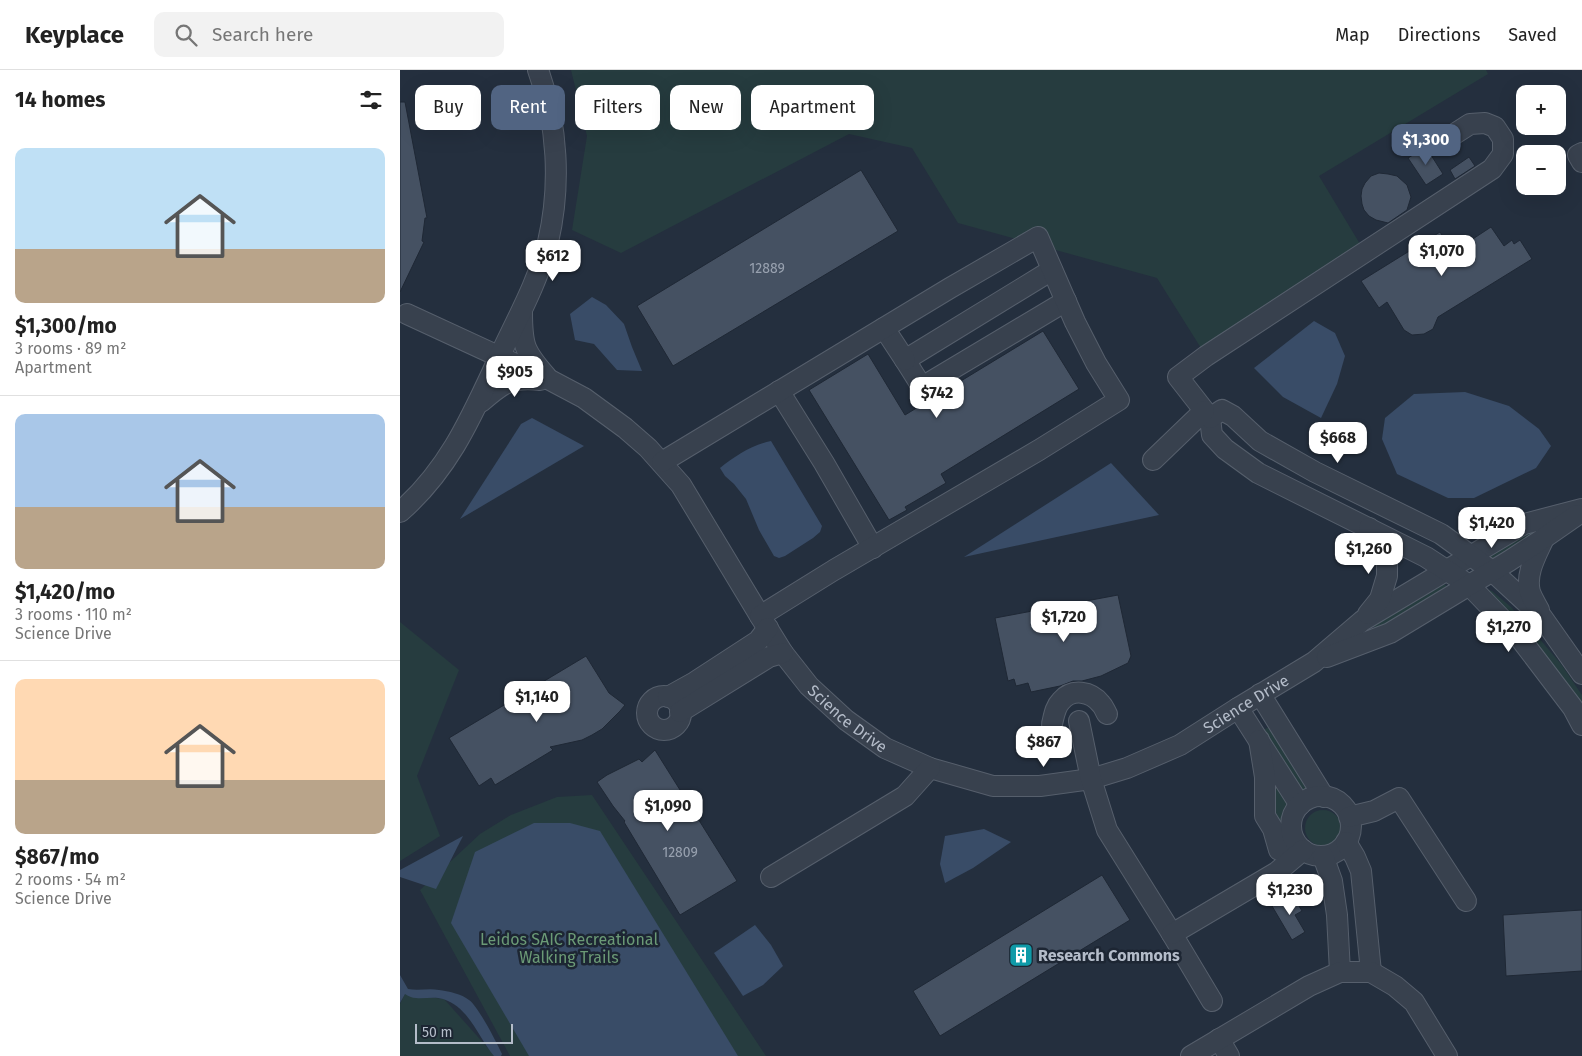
<!DOCTYPE html>
<meta charset="utf-8">
<style>
body{margin:0;font-family:"Fira Sans",sans-serif;background:#f2f2f2;color:#222;height:100vh;display:flex;flex-direction:column;font-size:19px;white-space:nowrap}
*{box-sizing:border-box;margin:0}
p{font-size:16px;color:#767676}
.icon{flex:none;width:28px;height:28px;fill:none;stroke:currentColor;stroke-width:2;stroke-linecap:round;stroke-linejoin:round}
.map{position:relative;flex:1;overflow:hidden}
.details{display:flex;flex-direction:column;background:#fff;width:400px}
.details>*{flex:none}
.guide{position:absolute;left:15px;top:15px;width:475px;height:45px;display:flex;gap:10px}
.fabs{position:absolute;left:1116px;top:15px;display:grid;gap:10px}
.fabs a{display:grid;place-items:center;width:50px;height:50px;border-radius:10px;background:#fff;box-shadow:0 5px 20px #0002;font-size:25px}
.scale{position:absolute;left:15px;bottom:12px;width:98px;box-sizing:border-box;padding-left:5px;border:2px solid #b4bcc9;border-top:0;font-size:14px;line-height:18px;white-space:nowrap;color:#b4bcc9;-webkit-text-stroke:4px #1d2633;paint-order:stroke}
.price{position:absolute;translate:-50% -42px;padding:0 11px;border-radius:10px;background:#fff;color:#222;font-size:16px;line-height:32px;filter:drop-shadow(0 1px 2px #0008)}
.price::after{content:'';position:absolute;left:50%;top:30px;width:15px;height:11px;margin-left:-8px;background:inherit;clip-path:polygon(0 0,100% 0,50% 100%)}
.price.on{background:#516482;color:#fff}
ul{padding:0;list-style:none}
li{display:grid;align-content:center;gap:10px;height:265px;padding:0 15px}
li+li{border-top:1px solid #e0e0e0}
li span{display:grid;place-items:center;height:155px;border-radius:10px;color:#555}
li>.icon{margin-inline-start:auto}
span .icon{width:90px;height:90px;fill:#fffc;stroke-width:1}
li b{font-size:21px}
h2{display:flex;justify-content:space-between;align-items:center;height:60px;padding:0 15px;font-size:21px}
.chip{padding:0 18px;border-radius:10px;background:#fff;box-shadow:0 5px 20px #0002;font-size:18px;line-height:45px}
.chip.on{background:#516482;color:#fff}
header{display:flex;align-items:center;gap:30px;box-sizing:border-box;height:70px;padding:0 25px;background:#fff;border-bottom:1px solid #e0e0e0}
header strong{font-size:24px}
nav{display:flex;gap:28px;margin-inline-start:auto;font-size:18px}
.search{width:350px;height:45px;background:#f2f2f2;display:flex;align-items:center;gap:12px;box-sizing:border-box;padding:0 18px;border-radius:10px;color:#767676;font-size:19px}
main{display:flex;flex:1;min-height:0}
.map>svg:first-child{display:block}
.green{fill:#263c3f}
.water{fill:#394c67}
.building{fill:#455162;stroke:#1f2835}
.lines{fill:none;stroke-linecap:round;stroke-linejoin:round}
.minor-casing{stroke:#565f6c;stroke-width:22}
.minor{stroke:#38414e;stroke-width:20}
.labels{text-anchor:middle;dominant-baseline:central;stroke-width:5;stroke-linejoin:round;paint-order:stroke}
.number-label{font-size:14px;fill:#98a1af}
.street-label{font-size:16px;fill:#b4bcc9;stroke:#1d2633}
.park-label{font-size:16px;fill:#6b9a76;stroke:#1d2633}
.poi-label{font-size:16px;font-weight:bold;fill:#b4bcc9;stroke:#1d2633;text-anchor:start}
</style>
<header>
<strong>Keyplace</strong>
<div class="search"><svg class="icon" aria-label="search" viewBox="0 0 24 24"><circle cx="10" cy="10" r="6"/><path d="M15 15l6 6"/></svg>Search here</div>
<nav><a>Map</a><a>Directions</a><a>Saved</a></nav>
</header>
<main>
<section class="details">
<h2>14 homes<svg class="icon" aria-label="filters" viewBox="0 0 24 24"><path d="M4 7h16M4 17h16"/><circle cx="9" cy="7" r="2"/><circle cx="15" cy="17" r="2"/></svg></h2>
<ul>
<li><span style="background:linear-gradient(#bfe0f5 65%,#b9a48a 0)"><svg class="icon" aria-label="home" viewBox="0 0 24 24"><path d="M3 11l9-7 9 7M6 9v11h12V9"/></svg></span><div><b>$1,300/mo</b><p>3 rooms · 89 m²</p><p>Apartment</p></div></li>
<li><span style="background:linear-gradient(#a9c7e8 60%,#b9a48a 0)"><svg class="icon" aria-label="home" viewBox="0 0 24 24"><path d="M3 11l9-7 9 7M6 9v11h12V9"/></svg></span><div><b>$1,420/mo</b><p>3 rooms · 110 m²</p><p>Science Drive</p></div></li>
<li><span style="background:linear-gradient(#ffd9b3 65%,#b9a48a 0)"><svg class="icon" aria-label="home" viewBox="0 0 24 24"><path d="M3 11l9-7 9 7M6 9v11h12V9"/></svg></span><div><b>$867/mo</b><p>2 rooms · 54 m²</p><p>Science Drive</p></div></li>
</ul>
</section>
<div class="map">
<svg width="1182" height="986" viewBox="0 0 1182 986">
<rect width="100%" height="100%" fill="#242f3e"/>
<g class="green">
<path d="M171,0H1086L1088,4L919,106L960,174L806,286L757,208L558,153L512,78L449,64L221,183L172,160L187,66Z"/>
<path d="M1155,450L1094,490L1089,484L1092,479Z"/>
<path d="M1038,512L1046,515L1045,521L979,560L973,556L976,550Z"/>
<path d="M1089,520L1092,521L1111,537L1138,567L1161,594L1182,625V638L1087,523Z"/>
<path d="M0,552L59,600L17,706L40,766L0,791Z"/>
<path d="M869,657L908,715L907,720L904,723L863,660Z"/>
<path d="M875,708L887,727L889,736L883,754L885,762L884,767L879,764L872,731Z"/>
<path d="M192,725L366,986H110L20,820L80,764L111,745L157,727Z"/>
<circle cx="923" cy="758" r="18"/>
<path d="M5,924L44,929L95,986H0V934Z"/>
</g>
<g class="water">
<path d="M192,227L206,235L224,254L232,277L242,301L217,300L194,274L175,270L170,244Z"/>
<path d="M914,251L935,263L945,286L937,314L921,348L883,327L854,298Z"/>
<path d="M1065,322L1109,336L1139,359L1151,376L1136,398L1074,428H1048L997,404L982,369L985,348L1014,324Z"/>
<path d="M132,348L184,376L60,449L121,354Z"/>
<path d="M371,371L422,456L420,462L413,468L385,486L379,488L374,486L359,460L346,429L334,414L325,406L320,398C335,386 352,375 371,371Z"/>
<path d="M711,393L759,445L564,487Z"/>
<path d="M134,753H170L200,761L338,986H129L51,853L75,782Z"/>
<path d="M584,759L611,772L573,798L545,813L540,794L545,766Z"/>
<path d="M63,766L36,819L0,807V800Z"/>
<path d="M355,855L371,875L383,896L363,915L343,926L314,883Z"/>
<path d="M0,905L8,919C19,921 29,918 39,920C48,921 62,924 69,930C78,936 97,973 102,984L101,986H94C78,967 69,937 43,929C34,926 25,929 16,928C12,928 8,926 5,924L0,933Z"/>
</g>
<g class="building">
<path d="M0,32H5L27,148H25L22,171L24,172L0,222Z"/>
<path d="M1026,77L1043,104L1026,115L1008,88Z"/>
<path d="M1069,87L1075,96L1055,109L1050,100Z"/>
<path d="M461,100L498,161L273,296L237,236Z"/>
<path d="M979,103L988,104L997,106L1007,115L1011,127L1007,140L988,153L976,150L969,146L964,140L962,134L961,126L962,119L965,113L971,106Z"/>
<path d="M1091,157L1104,176L1112,170L1114,174L1120,170L1132,189L1038,247L1033,259L1024,264L1012,265L1004,260L987,232L979,238L961,211L1040,162L1053,182Z"/>
<path d="M643,261L679,319L541,404L546,413L505,437L507,440L489,450L409,320L468,284L505,345Z"/>
<path d="M718,525L731,586L728,593L701,606L682,611H673L660,616L631,622L628,613L616,616L614,609L608,611L595,548Z"/>
<path d="M186,586L209,623L225,635L220,641L202,659L192,665L182,670L150,677L153,680L95,715L91,708L79,716L49,668Z"/>
<path d="M255,680L337,811L280,845L224,752L225,751L213,736L197,712L207,705L239,689L242,692Z"/>
<path d="M702,805L730,850L540,966L513,921Z"/>
<path d="M892,824L902,841L895,845L905,862L892,870L872,836Z"/>
<path d="M1182,840V901L1106,906L1103,845Z"/>
</g>
<g class="lines">
<g class="minor-casing">
<g id="minor">
<path d="M1182,83L1178,85L1182,92"/>
<path d="M652,200L505,290L522,317L666,231"/>
<path d="M122,242C122,275 124,281 146,306"/>
<path id="s1" d="M7,244L150,310L184,328L225,358L248,378L281,415L360,546L383,583L409,616L446,650L485,678L530,698L593,716H640L691,709L727,698L780,675L838,638L914,592L962,551L1124,454L1182,439"/>
<path d="M484,258L505,290"/>
<path d="M379,321L424,393L473,478"/>
<path d="M81,332C103,313 110,307 140,310"/>
<path d="M810,348L778,307L806,286L1092,99L1103,84V69L1095,57L1085,53L1070,54L1042,72"/>
<path d="M810,348L812,365L825,379L858,403L1026,487L1069,515L1119,567L1173,638L1182,655"/>
<path d="M810,348L822,340L833,346L860,371L915,402L1041,464L1092,501L1142,547L1182,604"/>
<path d="M753,390L804,341"/>
<path d="M262,392L550,218L638,167L675,252L696,293L719,330L639,380L434,500L360,546"/>
<path d="M0,442C48,400 70,350 96,294C114,254 137,215 148,172C161,116 158,54 138,0"/>
<path d="M1139,540C1136,534 1132,528 1130,522C1125,503 1137,484 1144,468"/>
<path d="M968,544L980,529L987,506V494L982,479L969,458"/>
<path d="M927,587L990,563L1109,491L1144,468L1177,445"/>
<path d="M860,624L924,727"/>
<circle cx="264" cy="643" r="17"/>
<path d="M268,627L295,612L358,571L368,558"/>
<path d="M838,638L900,735"/>
<path d="M280,642L369,587L383,583"/>
<path d="M679,651L691,709L707,760L772,864L812,931"/>
<path d="M652,654C654,646 655,637 661,631C672,618 691,621 701,634C704,637 705,641 707,644"/>
<path d="M859,670L865,707V746L873,759L879,780H903"/>
<circle cx="921" cy="756" r="30"/>
<path d="M949,747L974,741L999,728L1066,831"/>
<path d="M946,772L955,787L961,801L971,902"/>
<path d="M923,786L932,811L937,845L940,902"/>
<path d="M371,807L505,726L530,698"/>
<path d="M772,864L877,802L903,780"/>
<path d="M819,969L829,986"/>
<path d="M791,986L909,916L940,902H971L995,916L1014,932L1047,986"/>
</g>
</g>
<use href="#minor" class="minor"/>
</g>
<defs>
<g id="building-square" transform="scale(1.25)"><rect x="-9" y="-9" width="18" height="18" rx="4" fill="#0f9aa8" stroke="#1d2633"/><path d="M-4-6H4V6H1V3H-1V6H-4ZM-2.5-4.3h1.7v1.8h-1.7ZM.8-4.3h1.7v1.8H.8ZM-2.5-1h1.7V.8h-1.7ZM.8-1h1.7V.8H.8Z" fill="#fff"/></g>
</defs>
<g fill-rule="evenodd">
<use href="#building-square" x="621" y="885"/>
</g>
<g class="labels">
<g class="number-label">
<text x="367" y="198">12889</text>
<text x="280" y="782">12809</text>
</g>
<g class="street-label">
<text stroke="none"><textPath href="#s1" startOffset="1050">Science Drive</textPath></text>
<text stroke="none"><textPath href="#s1" startOffset="616">Science Drive</textPath></text>
</g>
<g class="park-label">
<text x="169" y="869">Leidos SAIC Recreational<tspan x="169" dy="18">Walking Trails</tspan></text>
</g>
<g class="poi-label">
<text x="638" y="885">Research Commons</text>
</g>
</g>
</svg>
<div class="fabs">
<a>+</a>
<a>−</a>
</div>
<div class="scale">50 m</div>
<b class="price on" style="left:1026px;top:96px">$1,300</b>
<b class="price" style="left:1042px;top:207px">$1,070</b>
<b class="price" style="left:153px;top:212px">$612</b>
<b class="price" style="left:115px;top:328px">$905</b>
<b class="price" style="left:537px;top:349px">$742</b>
<b class="price" style="left:938px;top:394px">$668</b>
<b class="price" style="left:1092px;top:479px">$1,420</b>
<b class="price" style="left:969px;top:505px">$1,260</b>
<b class="price" style="left:664px;top:573px">$1,720</b>
<b class="price" style="left:1109px;top:583px">$1,270</b>
<b class="price" style="left:137px;top:653px">$1,140</b>
<b class="price" style="left:644px;top:698px">$867</b>
<b class="price" style="left:268px;top:762px">$1,090</b>
<b class="price" style="left:890px;top:846px">$1,230</b>
<div class="guide">
<a class="chip">Buy</a>
<a class="chip on">Rent</a>
<a class="chip">Filters</a>
<a class="chip">New</a>
<a class="chip">Apartment</a>
</div>
</div>
</main>
